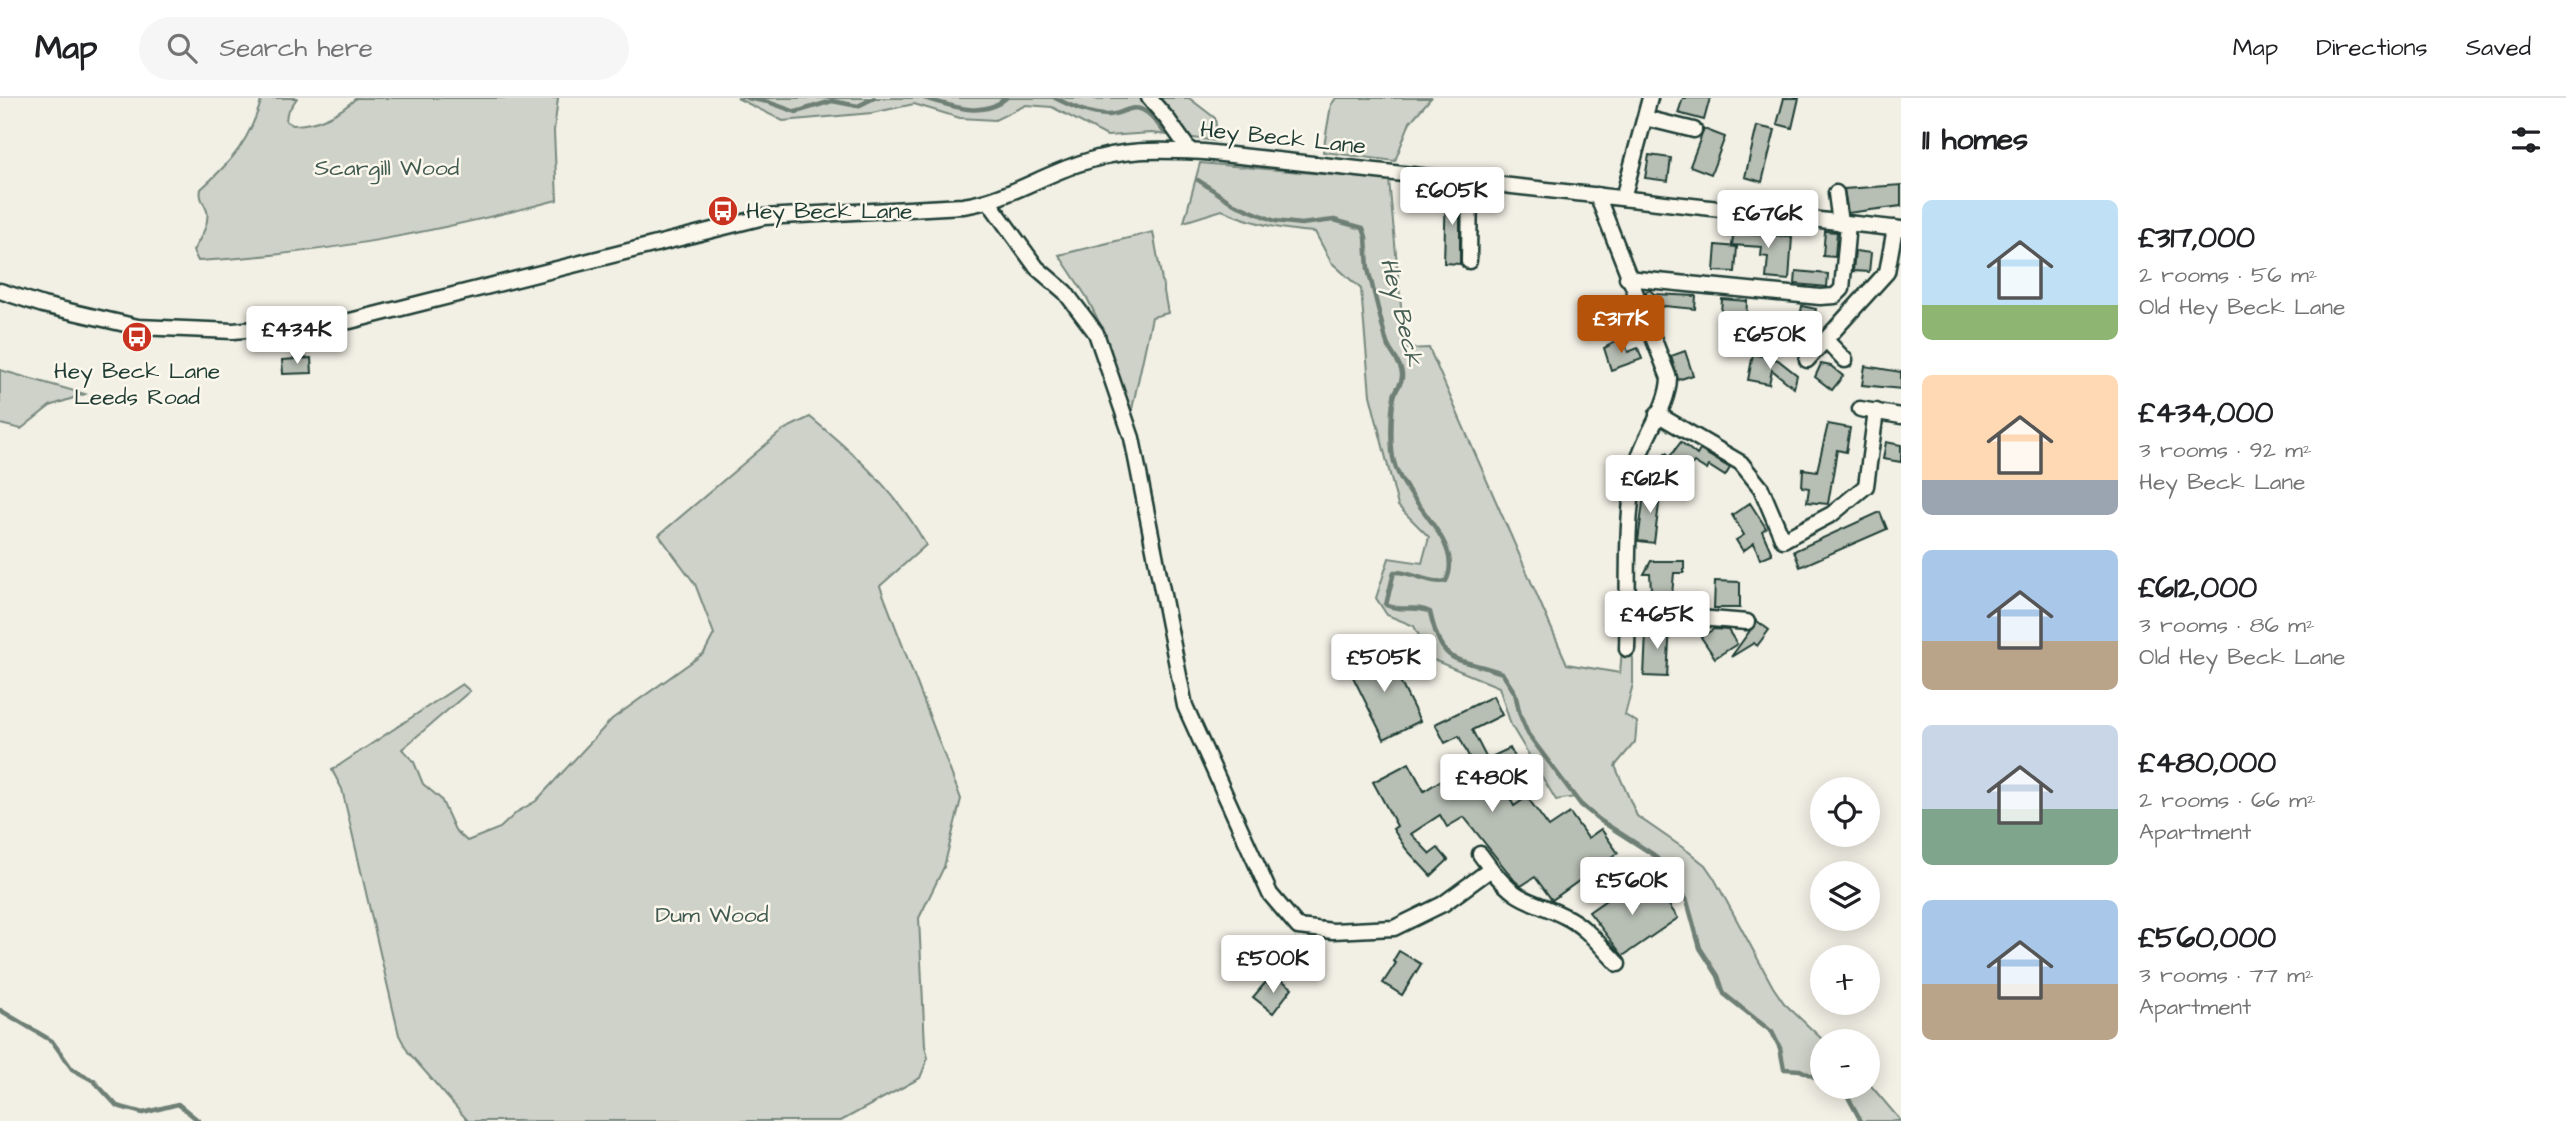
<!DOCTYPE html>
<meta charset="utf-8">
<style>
body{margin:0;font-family:"Architects Daughter",sans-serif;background:#f6f6f6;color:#202124;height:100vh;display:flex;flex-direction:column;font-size:26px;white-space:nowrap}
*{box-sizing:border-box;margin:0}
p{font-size:23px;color:#757577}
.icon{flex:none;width:38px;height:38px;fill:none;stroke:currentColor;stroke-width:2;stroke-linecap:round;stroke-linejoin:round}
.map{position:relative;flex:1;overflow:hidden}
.drawer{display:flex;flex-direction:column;background:#fff;width:665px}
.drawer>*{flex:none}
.tools{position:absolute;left:1810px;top:679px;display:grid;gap:14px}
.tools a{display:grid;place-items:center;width:70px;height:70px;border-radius:50%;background:#fff;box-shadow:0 4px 18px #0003;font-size:35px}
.price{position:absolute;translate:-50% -60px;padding:0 16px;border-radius:7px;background:#fff;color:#222;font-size:23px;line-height:46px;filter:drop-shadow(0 2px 4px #0008)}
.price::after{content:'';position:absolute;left:50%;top:42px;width:21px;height:16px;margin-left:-10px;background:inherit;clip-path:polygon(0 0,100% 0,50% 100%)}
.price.selected{background:#b45309;color:#fff}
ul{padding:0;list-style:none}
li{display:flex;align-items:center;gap:21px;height:175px;padding:0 21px}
li span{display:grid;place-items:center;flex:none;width:196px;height:140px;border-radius:10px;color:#555}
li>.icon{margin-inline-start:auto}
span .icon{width:84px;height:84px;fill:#fffc;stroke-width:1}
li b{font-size:30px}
h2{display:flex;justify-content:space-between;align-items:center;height:84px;padding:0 21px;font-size:30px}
header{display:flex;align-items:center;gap:42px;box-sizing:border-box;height:98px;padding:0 35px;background:#fff;border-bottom:2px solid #e0e0e0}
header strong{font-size:33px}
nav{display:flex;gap:38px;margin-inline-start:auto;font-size:24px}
.search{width:490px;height:63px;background:#f6f6f6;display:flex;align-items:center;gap:18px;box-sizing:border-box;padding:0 24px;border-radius:38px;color:#757577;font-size:26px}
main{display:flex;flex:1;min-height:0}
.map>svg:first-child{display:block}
.green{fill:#cfd2c8;stroke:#77887e;stroke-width:2}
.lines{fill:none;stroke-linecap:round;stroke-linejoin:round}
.stream{stroke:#6e7f75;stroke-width:4.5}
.building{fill:#b7beb3;stroke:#1f3d34;stroke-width:2}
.minor-casing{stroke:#1f3d34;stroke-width:19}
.minor{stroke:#fbf7ec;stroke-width:14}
.labels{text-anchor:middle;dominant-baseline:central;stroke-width:5;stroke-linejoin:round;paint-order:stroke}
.street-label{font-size:23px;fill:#1f3d34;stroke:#fbf7ec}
.park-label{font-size:23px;fill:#425b52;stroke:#fbf7ec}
.poi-label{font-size:23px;fill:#1f3d34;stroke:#fbf7ec;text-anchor:start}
.water-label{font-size:24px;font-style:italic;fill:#465e55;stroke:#fbf7ec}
</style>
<header>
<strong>Map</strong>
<div class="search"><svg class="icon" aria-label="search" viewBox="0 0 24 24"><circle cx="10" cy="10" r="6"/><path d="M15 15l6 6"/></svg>Search here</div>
<nav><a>Map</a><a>Directions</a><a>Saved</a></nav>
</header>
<main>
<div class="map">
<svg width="1901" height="1023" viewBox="0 0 1901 1023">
<rect width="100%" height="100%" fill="#f2f0e5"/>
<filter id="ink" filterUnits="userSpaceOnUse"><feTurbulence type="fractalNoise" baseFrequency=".0143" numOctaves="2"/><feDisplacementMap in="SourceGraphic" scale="14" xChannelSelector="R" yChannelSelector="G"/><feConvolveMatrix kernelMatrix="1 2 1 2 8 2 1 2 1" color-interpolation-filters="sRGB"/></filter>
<g filter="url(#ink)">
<g class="green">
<path d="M262,0H297L287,15L286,23L293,27C316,27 340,16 356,0H558L554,33L557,102C436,134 323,156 198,163L193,153C199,142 210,127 207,113C204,104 199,101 201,91C233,62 250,42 262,0Z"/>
<path d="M737,0H1091L1099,2L1105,0H1189L1215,20L1218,43L1151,35L1107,38L1052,9L1026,7L995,22L960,20L914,6L872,15L783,23Z"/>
<path d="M1336,0H1431L1410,24L1395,63L1323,54L1331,7Z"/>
<path d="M1200,65L1389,82L1405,251L1429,250L1567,566L1620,575L1622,551L1633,560V586L1625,617L1637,624L1635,644L1615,668L1637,718L1689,754L1705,767L1714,780L1773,889L1784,905L1824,943H1822V983L1800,972L1784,971L1780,950L1772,934L1724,896L1718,878L1700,850L1687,802L1675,780L1654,757L1601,723L1575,699L1556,702L1511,627L1499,589L1431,561L1414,528L1387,517L1376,500L1389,460L1422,465L1429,439L1398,408L1370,297L1361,191L1331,164L1315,134C1281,132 1253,126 1222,112L1184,124Z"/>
<path d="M1153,134L1168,215L1152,219L1131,316L1102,230L1086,198L1059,157Z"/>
<path d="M0,272L85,296L50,308L21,331L0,326Z"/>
<path d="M810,319C856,357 897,394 926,447L880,488L961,701L944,769L919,820L925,948L928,960L920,980L841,1023H468L408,954L399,937L342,691L332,672L462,586L470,593L402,651L414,664L423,686L441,701L455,732L467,743L500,730L517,714L536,703L612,621L704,555L714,536L695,486L659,437L783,332Z"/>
<path d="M1867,983L1901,1023H1861L1848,999L1833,989H1867Z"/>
</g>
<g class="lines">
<g class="stream">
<path d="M747,0L768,4L796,14L832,3L858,8L874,0"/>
<path d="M924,0C950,7 982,22 1006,0"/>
<path d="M1055,0C1071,8 1090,17 1108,17C1117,17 1122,13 1130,11C1145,6 1156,24 1164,34"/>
<path d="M1198,82L1234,106L1275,123L1301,126L1334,122L1363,130L1366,139L1368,171L1386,242C1389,255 1401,263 1402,276C1403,287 1395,290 1394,299C1391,313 1390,351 1394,364C1403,402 1466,444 1446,483C1432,487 1411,473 1394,474L1386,507C1404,515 1414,506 1430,514C1443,571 1455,558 1502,575L1515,595L1520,617L1528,636L1581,707L1601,723L1654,757L1675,780L1687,803L1700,850L1718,878L1724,896L1772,934L1780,950L1784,971L1800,972L1822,983"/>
<path d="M0,912L52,943L72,971L94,983L117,1008L143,1015L178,1006L199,1023"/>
<path d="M1833,989L1848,999L1861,1023"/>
</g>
</g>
<g class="building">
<path d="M1683,0H1710L1704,22L1678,15Z"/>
<path d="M1784,0H1799L1792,30L1777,26Z"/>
<path d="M1757,28L1775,32L1762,84L1745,79Z"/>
<path d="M1704,31L1725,39L1711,76L1690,68Z"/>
<path d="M1649,57L1671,60L1668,83L1645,80Z"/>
<path d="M1901,87V108L1848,115L1844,91Z"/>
<path d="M1446,91L1460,92V166L1444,165Z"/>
<path d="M1735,124L1748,125L1747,136L1792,139L1789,182L1766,180L1768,159L1761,158L1762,149L1732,147Z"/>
<path d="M1825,133L1837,134L1835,159L1823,158Z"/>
<path d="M1716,147L1737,149L1735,174L1714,173Z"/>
<path d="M1855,153L1871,155L1869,174L1853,173Z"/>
<path d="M1796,173L1828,176L1827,189L1795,186Z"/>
<path d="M1650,192L1654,196L1696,198L1695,211L1664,208L1654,212L1645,194Z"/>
<path d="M1722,201L1747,203L1746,224L1740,229L1720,227Z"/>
<path d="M1802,208L1816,211L1809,246L1803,245L1802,253L1791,250L1797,219H1800Z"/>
<path d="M1623,240L1628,254L1638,250L1642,261L1611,272L1604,250Z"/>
<path d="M1685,253L1693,277L1678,282L1671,258Z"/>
<path d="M1753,256L1778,262L1797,277L1794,290L1772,272L1769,286L1748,282Z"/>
<path d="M311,260L312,275L283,276L282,262Z"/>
<path d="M1821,266L1831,268L1843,278L1832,292L1815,279Z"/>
<path d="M1865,268L1901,274V291L1862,287Z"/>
<path d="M1828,326L1850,330L1846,354L1837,352L1828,406L1807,404L1809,390L1802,389L1803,371L1817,373Z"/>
<path d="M1681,344L1697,357L1700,352L1730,370L1725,378L1709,368L1707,372L1694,364L1676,387L1654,370L1666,355L1670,358Z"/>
<path d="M1886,344L1901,347V364L1883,361Z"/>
<path d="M1645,389L1661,391L1654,445L1638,443Z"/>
<path d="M1750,405L1766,430L1762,433L1772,456L1760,461L1754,445L1743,453L1736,442L1744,437L1732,417Z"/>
<path d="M1880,414L1887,431L1800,469L1794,453Z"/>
<path d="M1651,463H1684V475H1674L1671,508L1652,506L1650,476H1644Z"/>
<path d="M1715,483L1740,484V510H1714Z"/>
<path d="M1757,523L1769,532L1757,548L1754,545L1731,559Z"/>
<path d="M1649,525L1670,527L1667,579L1644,578L1646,535H1649Z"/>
<path d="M1714,531L1728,532L1737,546L1715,560L1701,539Z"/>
<path d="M1384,551L1420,623L1384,641L1348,569Z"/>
<path d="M1493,598L1502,617L1472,632L1487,661L1510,650L1519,668L1499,679L1514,708L1527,699L1549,729L1570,715L1588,740L1601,731L1618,755L1552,802L1535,779L1521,788L1515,783L1464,719L1447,729L1440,717L1411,736L1430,756L1438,750L1448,762L1431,778L1406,751L1393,731L1397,728L1373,684L1409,665L1424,693L1471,663L1459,638L1445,645L1435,626Z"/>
<path d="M1635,782L1651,804L1662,797L1678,820L1623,858L1589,814Z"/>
<path d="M1399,853L1421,866L1402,897L1383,885L1396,865L1393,863Z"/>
<path d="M1280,881L1292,890L1273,915L1253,899L1266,884L1273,890Z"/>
</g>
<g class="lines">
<g class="minor-casing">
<g id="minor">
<path d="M1149,0L1168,22L1190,53"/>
<path d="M1645,20L1694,32"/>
<path d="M1836,95L1840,125"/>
<path d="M1597,97L1669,280C1668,311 1644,336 1637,366C1624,422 1629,493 1627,551"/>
<path d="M1623,100L1650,0"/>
<path d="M989,104L1037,170L1065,194L1096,235L1132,340L1185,608L1270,796L1298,829L1333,833L1394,830L1443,806L1491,771L1480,756"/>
<path d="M1469,163L1470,82"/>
<path d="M1627,180L1820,199L1835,198L1842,191L1848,126"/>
<path d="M0,193L43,207L138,229L233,233L350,223L764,119L963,108C1006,102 1040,78 1081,65C1125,50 1158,52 1204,54L1901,131"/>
<path d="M1827,243L1845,262"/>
<path d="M1807,262L1887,174L1895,130"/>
<path d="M1860,311L1901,318"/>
<path d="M1657,316L1741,365L1761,390L1783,442L1832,416L1866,388L1876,313"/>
<path d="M1628,514L1747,524"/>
<path d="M1491,771C1519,806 1528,800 1564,818C1586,828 1602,850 1618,866"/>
</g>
</g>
<use href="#minor" class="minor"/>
</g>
</g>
<defs>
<g id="bus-disc" transform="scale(1.575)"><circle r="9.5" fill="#c8321e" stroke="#fbf7ec"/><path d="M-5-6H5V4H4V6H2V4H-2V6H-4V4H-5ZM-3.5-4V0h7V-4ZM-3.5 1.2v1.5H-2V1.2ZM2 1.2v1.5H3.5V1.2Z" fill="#fff"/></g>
</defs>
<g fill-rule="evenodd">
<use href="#bus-disc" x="723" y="113"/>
<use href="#bus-disc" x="137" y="239"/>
</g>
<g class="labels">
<g class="street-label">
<text transform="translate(1283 40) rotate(6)">Hey Beck Lane</text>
</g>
<g class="park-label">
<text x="387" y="70">Scargill Wood</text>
<text x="712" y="817">Dum Wood</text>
</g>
<g class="poi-label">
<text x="746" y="113">Hey Beck Lane</text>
<text x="137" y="273" text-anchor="middle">Hey Beck Lane<tspan x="137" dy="26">Leeds Road</tspan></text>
</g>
<g class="water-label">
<text transform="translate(1401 214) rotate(76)">Hey Beck</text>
</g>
</g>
</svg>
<div class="tools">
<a><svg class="icon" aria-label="locate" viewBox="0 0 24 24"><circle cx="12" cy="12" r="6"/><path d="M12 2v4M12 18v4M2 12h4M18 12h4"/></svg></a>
<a><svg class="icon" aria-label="layers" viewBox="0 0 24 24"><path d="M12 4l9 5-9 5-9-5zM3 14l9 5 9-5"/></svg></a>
<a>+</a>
<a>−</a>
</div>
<b class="price" style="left:1452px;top:129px">£605K</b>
<b class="price" style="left:1768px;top:152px">£676K</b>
<b class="price selected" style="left:1621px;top:257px">£317K</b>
<b class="price" style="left:297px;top:268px">£434K</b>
<b class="price" style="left:1770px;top:273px">£650K</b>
<b class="price" style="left:1650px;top:417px">£612K</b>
<b class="price" style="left:1657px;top:553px">£465K</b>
<b class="price" style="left:1384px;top:596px">£505K</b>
<b class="price" style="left:1492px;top:716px">£480K</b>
<b class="price" style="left:1632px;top:819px">£560K</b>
<b class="price" style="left:1273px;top:897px">£500K</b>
</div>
<section class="drawer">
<h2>11 homes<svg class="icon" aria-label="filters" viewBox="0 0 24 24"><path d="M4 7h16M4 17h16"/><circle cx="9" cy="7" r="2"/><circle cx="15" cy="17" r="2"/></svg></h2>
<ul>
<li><span style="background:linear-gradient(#bfe0f5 75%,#8fb573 0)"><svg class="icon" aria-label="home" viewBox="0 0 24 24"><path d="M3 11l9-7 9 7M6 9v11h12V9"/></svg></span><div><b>£317,000</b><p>2 rooms · 56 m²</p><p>Old Hey Beck Lane</p></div></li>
<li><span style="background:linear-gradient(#ffd9b3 75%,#9aa5b1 0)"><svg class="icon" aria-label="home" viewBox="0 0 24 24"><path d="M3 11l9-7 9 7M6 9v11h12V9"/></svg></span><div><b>£434,000</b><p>3 rooms · 92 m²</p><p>Hey Beck Lane</p></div></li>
<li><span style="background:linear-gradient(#a9c7e8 65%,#b9a48a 0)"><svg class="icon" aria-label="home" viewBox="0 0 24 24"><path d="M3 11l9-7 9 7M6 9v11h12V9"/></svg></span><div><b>£612,000</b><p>3 rooms · 86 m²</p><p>Old Hey Beck Lane</p></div></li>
<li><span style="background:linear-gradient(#c9d6e8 60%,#7fa58c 0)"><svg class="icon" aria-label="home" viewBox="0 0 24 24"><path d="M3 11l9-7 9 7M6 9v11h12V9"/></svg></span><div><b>£480,000</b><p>2 rooms · 66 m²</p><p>Apartment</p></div></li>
<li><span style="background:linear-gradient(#a9c7e8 60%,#b9a48a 0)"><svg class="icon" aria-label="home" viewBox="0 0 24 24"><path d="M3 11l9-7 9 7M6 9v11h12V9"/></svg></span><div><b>£560,000</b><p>3 rooms · 77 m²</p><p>Apartment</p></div></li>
</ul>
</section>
</main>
